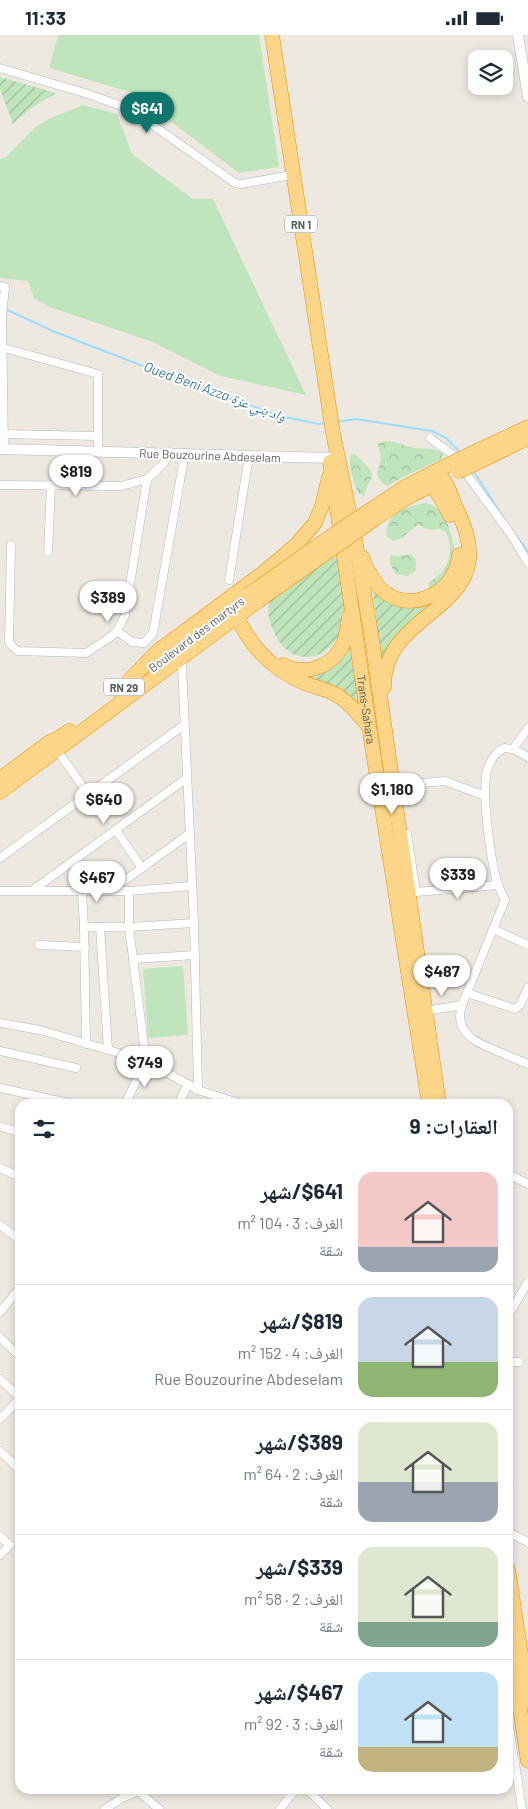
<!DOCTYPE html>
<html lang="ar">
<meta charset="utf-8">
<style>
body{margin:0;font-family:Barlow,"Noto Naskh Arabic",sans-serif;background:#f6f6f7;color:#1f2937;direction:rtl;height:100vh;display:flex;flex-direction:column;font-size:19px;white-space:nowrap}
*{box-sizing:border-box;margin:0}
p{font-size:16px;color:#747a83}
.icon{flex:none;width:28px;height:28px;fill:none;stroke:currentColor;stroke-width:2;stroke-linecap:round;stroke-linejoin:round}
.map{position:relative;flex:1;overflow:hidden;direction:ltr}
.drawer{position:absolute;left:15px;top:1064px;width:498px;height:695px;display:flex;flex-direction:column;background:#fff;border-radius:15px;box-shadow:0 2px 8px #0003;direction:rtl}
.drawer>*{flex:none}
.fabs{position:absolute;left:468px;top:15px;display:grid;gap:10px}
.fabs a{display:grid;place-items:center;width:45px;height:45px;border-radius:10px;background:#fff;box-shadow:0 2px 8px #0003;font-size:25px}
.price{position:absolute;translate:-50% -42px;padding:0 11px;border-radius:18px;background:#fff;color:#222;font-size:16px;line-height:32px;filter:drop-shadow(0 1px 2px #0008)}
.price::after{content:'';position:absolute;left:50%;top:30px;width:15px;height:11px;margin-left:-8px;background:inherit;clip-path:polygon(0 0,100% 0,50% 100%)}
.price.current{background:#0f766e;color:#fff}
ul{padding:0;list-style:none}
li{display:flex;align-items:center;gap:15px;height:125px;padding:0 15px}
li+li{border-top:1px solid #e0e1e3}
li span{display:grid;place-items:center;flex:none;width:140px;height:100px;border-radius:15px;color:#555}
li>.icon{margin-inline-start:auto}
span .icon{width:60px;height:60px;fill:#fffc;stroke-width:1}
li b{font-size:21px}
h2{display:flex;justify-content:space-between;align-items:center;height:60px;padding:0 15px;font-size:21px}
.status{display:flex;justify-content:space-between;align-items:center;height:35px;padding:0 25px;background:#fff;direction:ltr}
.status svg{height:14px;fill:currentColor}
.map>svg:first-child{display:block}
.forest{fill:url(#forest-crowns)}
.garden{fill:url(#garden-furrows)}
.pitch{fill:#c0e5bd}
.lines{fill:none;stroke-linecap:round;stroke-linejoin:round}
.stream{stroke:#9eddff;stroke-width:2}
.street-casing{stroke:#b4b8bc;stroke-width:9}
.secondary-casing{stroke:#b3b7bc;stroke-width:11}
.highway-casing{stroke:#ed9000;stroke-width:15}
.street{stroke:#fff;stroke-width:8}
.secondary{stroke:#fff;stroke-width:10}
.highway{stroke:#fdd588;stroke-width:14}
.highway-bridge-casing{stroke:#ed9000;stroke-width:15;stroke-linecap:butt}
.highway-bridge{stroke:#fdd588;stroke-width:14}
.labels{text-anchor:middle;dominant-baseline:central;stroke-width:4;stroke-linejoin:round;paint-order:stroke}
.shield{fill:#fff;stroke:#8b8e91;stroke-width:1}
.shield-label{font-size:11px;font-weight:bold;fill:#595e62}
.street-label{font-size:12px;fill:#595e62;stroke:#fff}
.water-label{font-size:14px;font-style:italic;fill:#3a78a7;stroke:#fff}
</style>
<div class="status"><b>11:33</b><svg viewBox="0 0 49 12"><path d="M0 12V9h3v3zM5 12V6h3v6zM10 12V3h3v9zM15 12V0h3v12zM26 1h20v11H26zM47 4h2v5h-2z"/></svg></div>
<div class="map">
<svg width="528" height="1774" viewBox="0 0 528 1774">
<defs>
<pattern id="forest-crowns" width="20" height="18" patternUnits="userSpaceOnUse" patternTransform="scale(1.25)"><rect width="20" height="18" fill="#c0e5bd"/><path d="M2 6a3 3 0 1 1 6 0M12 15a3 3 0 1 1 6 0" fill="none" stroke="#9fbd9d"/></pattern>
<pattern id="garden-furrows" width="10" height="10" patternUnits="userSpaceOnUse" patternTransform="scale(1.25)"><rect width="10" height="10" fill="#c0e5bd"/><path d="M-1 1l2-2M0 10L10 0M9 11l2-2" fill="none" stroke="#9fbd9d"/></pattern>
</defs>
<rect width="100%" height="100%" fill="#ede9e1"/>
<g class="forest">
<path d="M383,406C394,405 404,411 415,413C426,414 431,412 443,418L442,424L399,444L388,451L383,449L377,440L381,424L378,409Z"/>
<path d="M354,419C359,422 374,436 372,441C370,450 366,448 365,461L358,458C353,445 349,433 350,420Z"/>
<path d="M426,468C445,472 451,496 454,512C454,516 456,521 455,524C453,537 439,547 430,555L428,549C431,545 436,543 440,539C451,528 453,509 445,496L438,494L430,495L418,490L400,504L393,506L387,502C383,479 407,471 426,468Z"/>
<path d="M410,519C417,523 417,528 415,536L408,541L395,539L390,528V520L398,521Z"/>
</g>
<g class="garden">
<path d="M0,42L56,58L30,74L13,89L0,54Z"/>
<path d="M440,451C449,469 461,488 465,508C473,552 432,567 407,592C395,603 387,615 382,630L372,549C384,564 399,571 419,567C461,559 471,521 456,485C452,474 441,462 440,451Z"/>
<path d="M337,519C341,539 348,559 345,580C339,626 289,640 272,592C268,583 267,574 270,566Z"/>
<path d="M353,598L365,677L339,654L294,635L307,637Z"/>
</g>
<g class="pitch">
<path d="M58,0H259L279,132L239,138L133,58L49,33Z"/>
<path d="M83,70L117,79L132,119L193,164H213L306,360L221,341L155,308L50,272L34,263L28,246L0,243V124L6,122L34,93L51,83Z"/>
<path d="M183,931L188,1000L148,1003L143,934Z"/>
</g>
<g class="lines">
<g class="stream">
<path d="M5,274L55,297L218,360L285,382L319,389L326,388"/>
<path d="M336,387L356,384L432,396L446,403L460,417"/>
<path d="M473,435L503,482"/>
<path d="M516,500L528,517"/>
</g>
<g class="street-casing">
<g id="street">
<path d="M0,33L85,58L130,74L235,148L241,149L286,141"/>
<path d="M0,251L5,252L2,281L4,414"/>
<path d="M0,309L4,313L98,339V416"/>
<path d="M0,399L98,401"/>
<path d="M430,403L452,419L512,501L528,528"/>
<path d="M0,450L121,451L147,444"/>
<path d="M11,510L9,607L13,612L18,616L86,618L109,603L117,596L125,580L147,444L164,428L170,417"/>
<path d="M48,517L51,450"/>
<path d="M229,545L249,421"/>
<path d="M117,596L132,607L144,608L153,598L185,418"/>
<path d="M180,623L182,630L194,888L198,1055"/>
<path d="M513,714L528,693"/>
<path d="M57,715L88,759"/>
<path d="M528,722L513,714L504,713C496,717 491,724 488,733C480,753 491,825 497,847C499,853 502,859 505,865L462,970C458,982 460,993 470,1002C476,1009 517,1024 528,1029"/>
<path d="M399,750L445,746L485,761"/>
<path d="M116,795L142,833"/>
<path d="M407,799L416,857L498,850"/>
<path d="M0,823L184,690"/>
<path d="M33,855L187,743"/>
<path d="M0,856H129L192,851"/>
<path d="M110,856L189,799"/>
<path d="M129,856V892L194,888"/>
<path d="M82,857L84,892L86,1009"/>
<path d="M84,892H129L146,1026L125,1069"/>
<path d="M100,892L108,1015"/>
<path d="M493,894L528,910"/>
<path d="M39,910L85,912"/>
<path d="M133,924L195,920"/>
<path d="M467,958L515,974L520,970L528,953"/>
<path d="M425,976L462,970"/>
<path d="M0,988L40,995L146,1026L198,1055L242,1069"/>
<path d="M0,1016L76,1033"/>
<path d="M0,1053L73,1069"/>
<path d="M178,1069L188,1049"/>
<path d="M0,1092L20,1097"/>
<path d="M0,1133L20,1142"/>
<path d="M508,1139L528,1149"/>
<path d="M0,1190L20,1205"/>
<path d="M0,1277L20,1253"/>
<path d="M508,1281L528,1247"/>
<path d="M0,1302L20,1322"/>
<path d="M508,1327H519"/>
<path d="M0,1344L20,1363L0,1384"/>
<path d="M0,1416L20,1435"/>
<path d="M508,1497L528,1507"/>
<path d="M0,1501L10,1510L0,1520"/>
<path d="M508,1684L522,1774"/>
<path d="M307,1754L327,1774"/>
<path d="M138,1756L159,1774"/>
<path d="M105,1774L122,1763L143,1754"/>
<path d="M280,1774L296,1754"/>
</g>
</g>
<g class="secondary-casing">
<g id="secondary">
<path d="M518,0L528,62"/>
<path d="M0,414L330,423"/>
</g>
</g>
<g class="highway-casing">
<g id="highway">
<path d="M272,0L333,398L355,505L371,598L439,1069"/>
<path d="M479,415L528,392"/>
<path d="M487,423L528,403"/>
<path id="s1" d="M330,427L371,704L429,1069"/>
<path d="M434,437L433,450L450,480"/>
<path d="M405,452L452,428"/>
<path d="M410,461L441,446"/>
<path d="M363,523C364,529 367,535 371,540C375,548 381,556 389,560C418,578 458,552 459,520"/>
<path d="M237,574C235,583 240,588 244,595C259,621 279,638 307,649C318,653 330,655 340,662C352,670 360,681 369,692"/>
<path d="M284,630C306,642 333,631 343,609C347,600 348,591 349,582"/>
<path d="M384,652C383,571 505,577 459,479C454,470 449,451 443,444C441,441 436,439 434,437"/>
<path d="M119,656L158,616L263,538L296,510L315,488L322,471L329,442"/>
<path d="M0,744L51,706L56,705L69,696"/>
<path d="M0,757L258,566"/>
<path d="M508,1534L528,1665"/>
<path d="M508,1597L528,1726"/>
</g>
</g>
<use href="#street" class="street"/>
<use href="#secondary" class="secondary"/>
<use href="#highway" class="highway"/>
<g class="highway-bridge-casing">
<g id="highway-bridge">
<path d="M452,428L479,415"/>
<path d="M458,437L487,423"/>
<path d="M248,560L334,499L405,452"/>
<path d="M258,566L376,483L410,461"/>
</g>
</g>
<use href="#highway-bridge" class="highway-bridge"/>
</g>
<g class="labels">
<g class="shield">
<rect x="285" y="180.5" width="32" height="17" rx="4"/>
<rect x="104" y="643.5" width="40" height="17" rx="4"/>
</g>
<g class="shield-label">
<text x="301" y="189">RN 1</text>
<text x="124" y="652">RN 29</text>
</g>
<g class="street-label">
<text transform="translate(210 420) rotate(2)">Rue Bouzourine Abdeselam</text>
<text transform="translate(196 599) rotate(-37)">Boulevard des martyrs</text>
<text stroke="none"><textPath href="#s1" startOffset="250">Trans-Sahara</textPath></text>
</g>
<g class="water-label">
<text transform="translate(215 356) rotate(20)">Oued Beni Azza واد بني عزة</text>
</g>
</g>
</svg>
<div class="fabs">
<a><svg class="icon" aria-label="layers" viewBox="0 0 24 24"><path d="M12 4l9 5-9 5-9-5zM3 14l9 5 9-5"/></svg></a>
</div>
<b class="price current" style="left:147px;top:99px">$641</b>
<b class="price" style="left:76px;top:462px">$819</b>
<b class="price" style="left:108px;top:588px">$389</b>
<b class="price" style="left:392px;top:780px">$1,180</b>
<b class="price" style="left:104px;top:790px">$640</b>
<b class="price" style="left:458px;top:865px">$339</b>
<b class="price" style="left:97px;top:868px">$467</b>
<b class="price" style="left:442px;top:962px">$487</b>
<b class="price" style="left:145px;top:1053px">$749</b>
<section class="drawer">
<h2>العقارات: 9<svg class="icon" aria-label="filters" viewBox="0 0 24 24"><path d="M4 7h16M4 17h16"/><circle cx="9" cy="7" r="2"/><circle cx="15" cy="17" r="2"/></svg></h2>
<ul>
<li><span style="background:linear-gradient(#f6c9c9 75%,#9aa5b1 0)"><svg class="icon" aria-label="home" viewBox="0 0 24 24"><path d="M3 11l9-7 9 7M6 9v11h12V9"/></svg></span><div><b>$641/شهر</b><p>الغرف: 3 · 104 m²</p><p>شقة</p></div></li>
<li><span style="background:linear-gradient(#c9d6e8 65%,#8fb573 0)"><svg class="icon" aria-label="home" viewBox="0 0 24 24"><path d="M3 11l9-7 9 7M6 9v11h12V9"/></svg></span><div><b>$819/شهر</b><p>الغرف: 4 · 152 m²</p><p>Rue Bouzourine Abdeselam</p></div></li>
<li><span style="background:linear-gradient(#dfe7d0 60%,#9aa5b1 0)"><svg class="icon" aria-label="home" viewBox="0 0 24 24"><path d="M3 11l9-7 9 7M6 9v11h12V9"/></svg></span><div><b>$389/شهر</b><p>الغرف: 2 · 64 m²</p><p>شقة</p></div></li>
<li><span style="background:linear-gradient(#dfe7d0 75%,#7fa58c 0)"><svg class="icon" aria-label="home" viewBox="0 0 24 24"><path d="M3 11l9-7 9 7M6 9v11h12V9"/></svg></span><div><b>$339/شهر</b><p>الغرف: 2 · 58 m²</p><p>شقة</p></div></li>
<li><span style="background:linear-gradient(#bfe0f5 75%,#c2b280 0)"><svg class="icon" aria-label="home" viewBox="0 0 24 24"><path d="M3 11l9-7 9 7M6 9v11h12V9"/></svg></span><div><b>$467/شهر</b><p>الغرف: 3 · 92 m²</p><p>شقة</p></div></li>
</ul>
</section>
</div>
